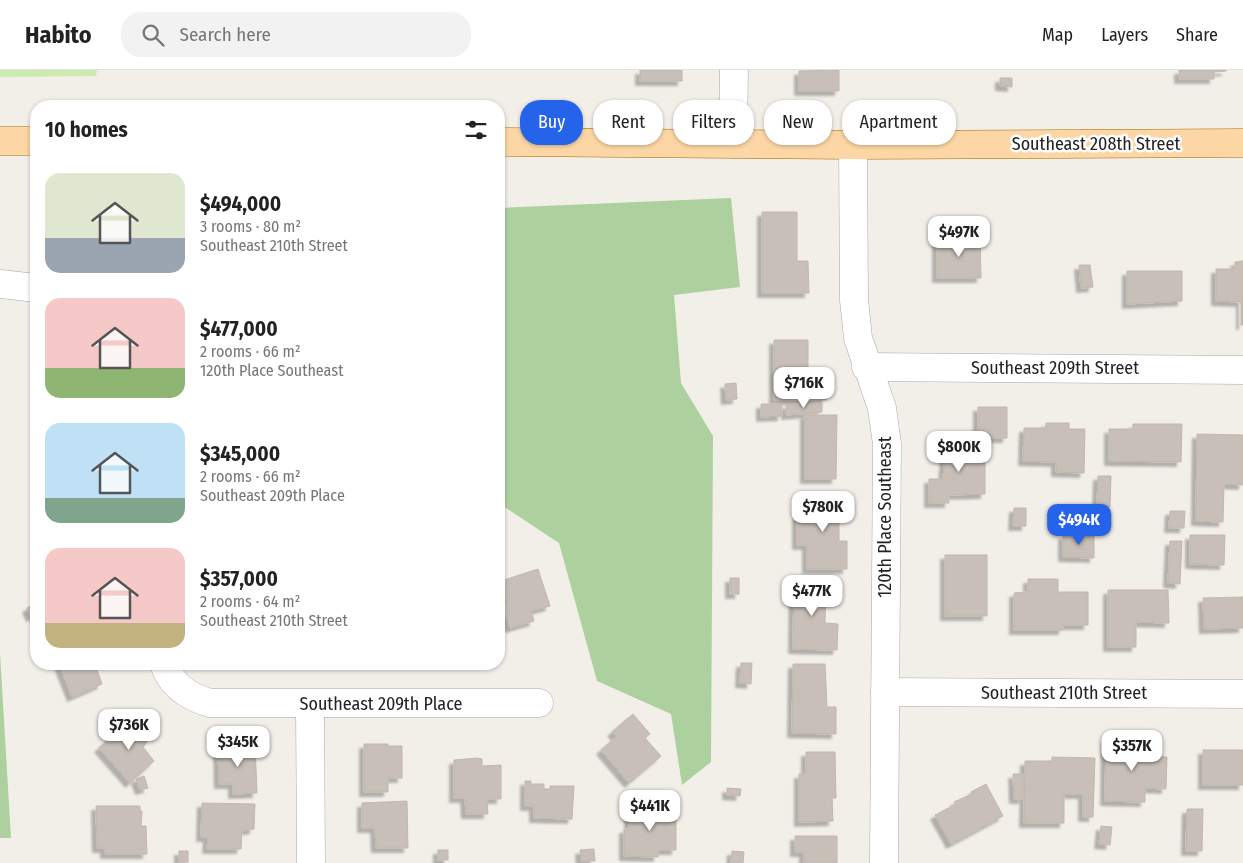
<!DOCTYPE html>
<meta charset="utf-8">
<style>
body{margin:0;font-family:"Fira Sans Condensed",sans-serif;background:#f2f2f2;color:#222;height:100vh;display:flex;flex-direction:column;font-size:19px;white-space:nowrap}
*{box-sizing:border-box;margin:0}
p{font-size:16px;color:#767676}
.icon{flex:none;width:28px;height:28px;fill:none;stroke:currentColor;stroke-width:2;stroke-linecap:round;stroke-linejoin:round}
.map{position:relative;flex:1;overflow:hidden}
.drawer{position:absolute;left:30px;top:30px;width:475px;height:570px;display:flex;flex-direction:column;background:#fff;border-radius:20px;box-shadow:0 1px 4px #0004}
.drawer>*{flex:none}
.banner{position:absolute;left:520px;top:30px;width:475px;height:45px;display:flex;gap:10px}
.price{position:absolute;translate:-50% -42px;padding:0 11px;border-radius:10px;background:#fff;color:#222;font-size:16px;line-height:32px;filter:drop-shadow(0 1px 2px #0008)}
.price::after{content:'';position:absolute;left:50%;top:30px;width:15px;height:11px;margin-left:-8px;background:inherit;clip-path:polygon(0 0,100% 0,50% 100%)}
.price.current{background:#2563eb;color:#fff}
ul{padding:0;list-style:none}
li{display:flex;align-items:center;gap:15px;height:125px;padding:0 15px}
li span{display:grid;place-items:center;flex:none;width:140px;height:100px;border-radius:15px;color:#555}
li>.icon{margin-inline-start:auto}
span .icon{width:60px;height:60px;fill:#fffc;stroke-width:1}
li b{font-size:21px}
h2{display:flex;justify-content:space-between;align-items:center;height:60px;padding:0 15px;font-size:21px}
.chip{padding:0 18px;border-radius:20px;background:#fff;box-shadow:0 1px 4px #0004;font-size:18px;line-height:45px}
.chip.current{background:#2563eb;color:#fff}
header{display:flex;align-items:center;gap:30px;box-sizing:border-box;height:70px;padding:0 25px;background:#fff;border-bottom:1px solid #e0e0e0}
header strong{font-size:24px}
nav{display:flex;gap:28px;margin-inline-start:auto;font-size:18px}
.search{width:350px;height:45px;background:#f2f2f2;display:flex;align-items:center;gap:12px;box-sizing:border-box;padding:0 18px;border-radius:20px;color:#767676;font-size:19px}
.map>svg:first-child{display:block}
.grass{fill:#cdebb0}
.forest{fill:#add19e}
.building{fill:#c7bfb8;stroke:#c4b6ab;filter:url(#shadow)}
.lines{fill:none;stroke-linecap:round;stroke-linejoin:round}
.minor-casing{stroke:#a9a9a9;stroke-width:29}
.major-casing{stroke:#a06b00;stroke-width:29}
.minor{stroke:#fff;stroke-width:28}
.major{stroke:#fcd6a4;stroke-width:28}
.labels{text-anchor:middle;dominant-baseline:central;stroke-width:5;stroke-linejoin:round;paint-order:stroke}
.street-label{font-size:18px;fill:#222;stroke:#fff}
</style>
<header>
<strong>Habito</strong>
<div class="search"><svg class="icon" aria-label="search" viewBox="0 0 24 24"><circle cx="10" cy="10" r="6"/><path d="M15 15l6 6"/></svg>Search here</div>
<nav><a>Map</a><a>Layers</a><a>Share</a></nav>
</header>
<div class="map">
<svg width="1243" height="793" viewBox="0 0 1243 793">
<defs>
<filter id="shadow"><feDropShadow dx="-4.5" dy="4.5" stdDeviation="1" flood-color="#0004"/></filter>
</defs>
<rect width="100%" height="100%" fill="#f2efe9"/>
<path class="grass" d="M0,0H97L96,6L0,7Z"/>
<g class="forest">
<path d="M731,128L740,217L674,225L681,313L713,366L711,692L682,715L671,644L597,611L559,473L500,434L499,138Z"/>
<path d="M0,583L11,768H0Z"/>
</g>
<g class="building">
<rect x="640" y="0" width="42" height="11"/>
<path d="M839,0V21H799V1Z"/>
<path d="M1179,0H1226V1L1214,2V9H1179Z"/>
<path d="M1000,8H1012V17L1000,16Z"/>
<path d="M762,142H797V191H808L809,223H762Z"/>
<path d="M980,167L981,208H937V168Z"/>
<path d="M1242,191H1243V255H1241V232L1216,231V199H1235V192Z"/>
<path d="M1079,195H1090L1093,217L1081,218Z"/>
<path d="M1127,201H1182V231L1127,234Z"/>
<path d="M774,270H808V304H825L826,330H774Z"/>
<path d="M736,313L737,329L726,330L725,314Z"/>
<path d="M822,333V342L786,345V335Z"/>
<path d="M761,334H782V346L761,347Z"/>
<rect x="978" y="337" width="29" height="31"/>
<path d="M805,345H837L836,409H805Z"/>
<path d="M1046,353H1069V359H1085L1084,403L1056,402V392L1023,391L1024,358H1046Z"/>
<path d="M1133,354H1182L1181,392L1109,391V359H1133Z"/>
<path d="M1197,364L1243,365V415L1224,414L1223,452L1196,451Z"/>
<path d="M977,371V393H985V424L949,425V433H929V409H943L946,372Z"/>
<path d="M1098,406H1111L1110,437H1097Z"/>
<path d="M808,422H839V471H847V499H807V475H797V446H808Z"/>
<path d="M1014,438H1026V456H1013Z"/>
<path d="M1170,441H1185L1184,458H1169Z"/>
<path d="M1063,465H1094V488L1063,487Z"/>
<path d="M1190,465H1225L1224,495L1190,494Z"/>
<path d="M1170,471H1182L1180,514L1168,513Z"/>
<rect x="945" y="485" width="42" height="61"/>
<path d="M538,499L550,536L531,541L534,551L510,558L503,534L507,533L501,511Z"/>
<rect x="730" y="508" width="9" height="16"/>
<path d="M794,509H826L825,553L838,554L837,580L793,579Z"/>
<path d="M1028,509H1058V522H1088V555H1063V560H1014V523L1028,522Z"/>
<path d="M1108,520H1168L1169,553L1136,552V577H1108Z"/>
<path d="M1243,527V558L1204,559L1203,528Z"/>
<path d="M36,533V544L31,547L27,538Z"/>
<path d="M741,593H752L751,614L740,613Z"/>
<path d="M59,594H101L96,597L102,614L72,627Z"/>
<path d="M793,594H825L827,637H836V664L792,663Z"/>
<path d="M633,644L650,664L645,668L661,686L629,713L601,680L615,668L616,666L612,662Z"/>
<path d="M134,650L150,668L143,677L154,691L130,713L99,678L128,652L129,654Z"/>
<path d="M1106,668H1124V676H1141V686L1167,687L1166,719L1145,718V732L1105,731Z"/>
<path d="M364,674H388V676H402V708H388V722H364Z"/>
<path d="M255,675L257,723L233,724V714H219L218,677Z"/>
<rect x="1203" y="680" width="40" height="35"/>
<path d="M806,682H835L836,728H832L833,751L799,752V704H806Z"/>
<path d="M1052,687L1095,688L1093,747H1083V724H1064V753H1024L1025,691H1052Z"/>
<path d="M477,688L482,689V696L501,695V729H487L488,744H466L465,728H454V690Z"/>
<path d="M1013,704H1023V729H1014Z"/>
<path d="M144,706L148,718L140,720L136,709Z"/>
<path d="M525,711H531V714H544V719H550V716H574L572,749L534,748V736H525Z"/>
<path d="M986,714L1003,746L951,774L935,745L956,734L954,732L972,724L971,722Z"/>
<path d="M727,718L741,719L740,726L727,725Z"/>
<path d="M407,731L408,778H376L375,758H362V733Z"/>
<path d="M202,733L255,734L254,759L242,761L241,779H207L208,767H201Z"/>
<path d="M96,736H140V741H142L141,756H146L147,784H105V778H97Z"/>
<path d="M629,739H676V780H658V787L624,786V759H629Z"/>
<path d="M1187,739H1203L1202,781H1186Z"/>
<path d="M1101,756L1112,757L1110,775L1099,774Z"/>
<path d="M795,766H837V793H804V782H795Z"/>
<path d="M594,779L595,791H581L580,780Z"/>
<rect x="438" y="780" width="10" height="10"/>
<rect x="179" y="781" width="9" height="11"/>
<path d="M732,781L744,782L743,793H731Z"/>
</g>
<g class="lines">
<g class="minor-casing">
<g id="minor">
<path d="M733,74L734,0"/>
<path d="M853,75L854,230L858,268L882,338L887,374L884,793"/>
<path d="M0,214L36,218"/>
<path d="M866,297L1243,300"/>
<path d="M164,594C171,615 189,627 210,633H539"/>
<path d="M885,622L1243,624"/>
<path d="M310,635L311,793"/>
</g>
</g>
<g class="major-casing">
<g id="major">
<path d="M0,71H36"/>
<path d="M499,72L853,75L1243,73"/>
</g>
</g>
<use href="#minor" class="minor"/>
<use href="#major" class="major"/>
</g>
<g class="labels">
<g class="street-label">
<text x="1096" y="74">Southeast 208th Street</text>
<text x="1055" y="298">Southeast 209th Street</text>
<text transform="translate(885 447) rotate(-90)">120th Place Southeast</text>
<text x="1064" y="623">Southeast 210th Street</text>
<text x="381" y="634">Southeast 209th Place</text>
</g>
</g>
</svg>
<b class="price" style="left:959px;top:188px">$497K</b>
<b class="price" style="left:804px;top:339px">$716K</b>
<b class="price" style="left:959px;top:403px">$800K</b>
<b class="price" style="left:823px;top:463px">$780K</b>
<b class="price current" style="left:1079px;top:476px">$494K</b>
<b class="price" style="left:812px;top:547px">$477K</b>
<b class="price" style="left:129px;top:681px">$736K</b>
<b class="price" style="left:238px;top:698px">$345K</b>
<b class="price" style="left:1132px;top:702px">$357K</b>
<b class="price" style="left:650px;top:762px">$441K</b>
<div class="banner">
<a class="chip current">Buy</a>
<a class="chip">Rent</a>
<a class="chip">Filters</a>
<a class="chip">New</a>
<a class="chip">Apartment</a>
</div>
<section class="drawer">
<h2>10 homes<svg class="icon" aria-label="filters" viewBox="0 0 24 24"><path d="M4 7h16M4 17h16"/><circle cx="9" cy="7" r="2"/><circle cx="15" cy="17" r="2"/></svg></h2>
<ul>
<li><span style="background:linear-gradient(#dfe7d0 65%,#9aa5b1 0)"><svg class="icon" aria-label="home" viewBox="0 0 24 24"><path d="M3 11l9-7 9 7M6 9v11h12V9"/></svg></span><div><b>$494,000</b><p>3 rooms · 80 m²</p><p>Southeast 210th Street</p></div></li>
<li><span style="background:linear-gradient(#f6c9c9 70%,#8fb573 0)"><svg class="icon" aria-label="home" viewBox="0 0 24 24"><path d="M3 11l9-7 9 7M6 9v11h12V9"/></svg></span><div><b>$477,000</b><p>2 rooms · 66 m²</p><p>120th Place Southeast</p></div></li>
<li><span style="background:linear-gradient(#bfe0f5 75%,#7fa58c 0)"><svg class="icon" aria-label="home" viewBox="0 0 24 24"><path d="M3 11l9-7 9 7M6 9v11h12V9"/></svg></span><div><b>$345,000</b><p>2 rooms · 66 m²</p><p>Southeast 209th Place</p></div></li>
<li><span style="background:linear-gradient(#f6c9c9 75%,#c2b280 0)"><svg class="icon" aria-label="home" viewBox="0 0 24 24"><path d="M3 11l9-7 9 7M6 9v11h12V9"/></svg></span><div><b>$357,000</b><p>2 rooms · 64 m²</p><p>Southeast 210th Street</p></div></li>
</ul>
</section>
</div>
